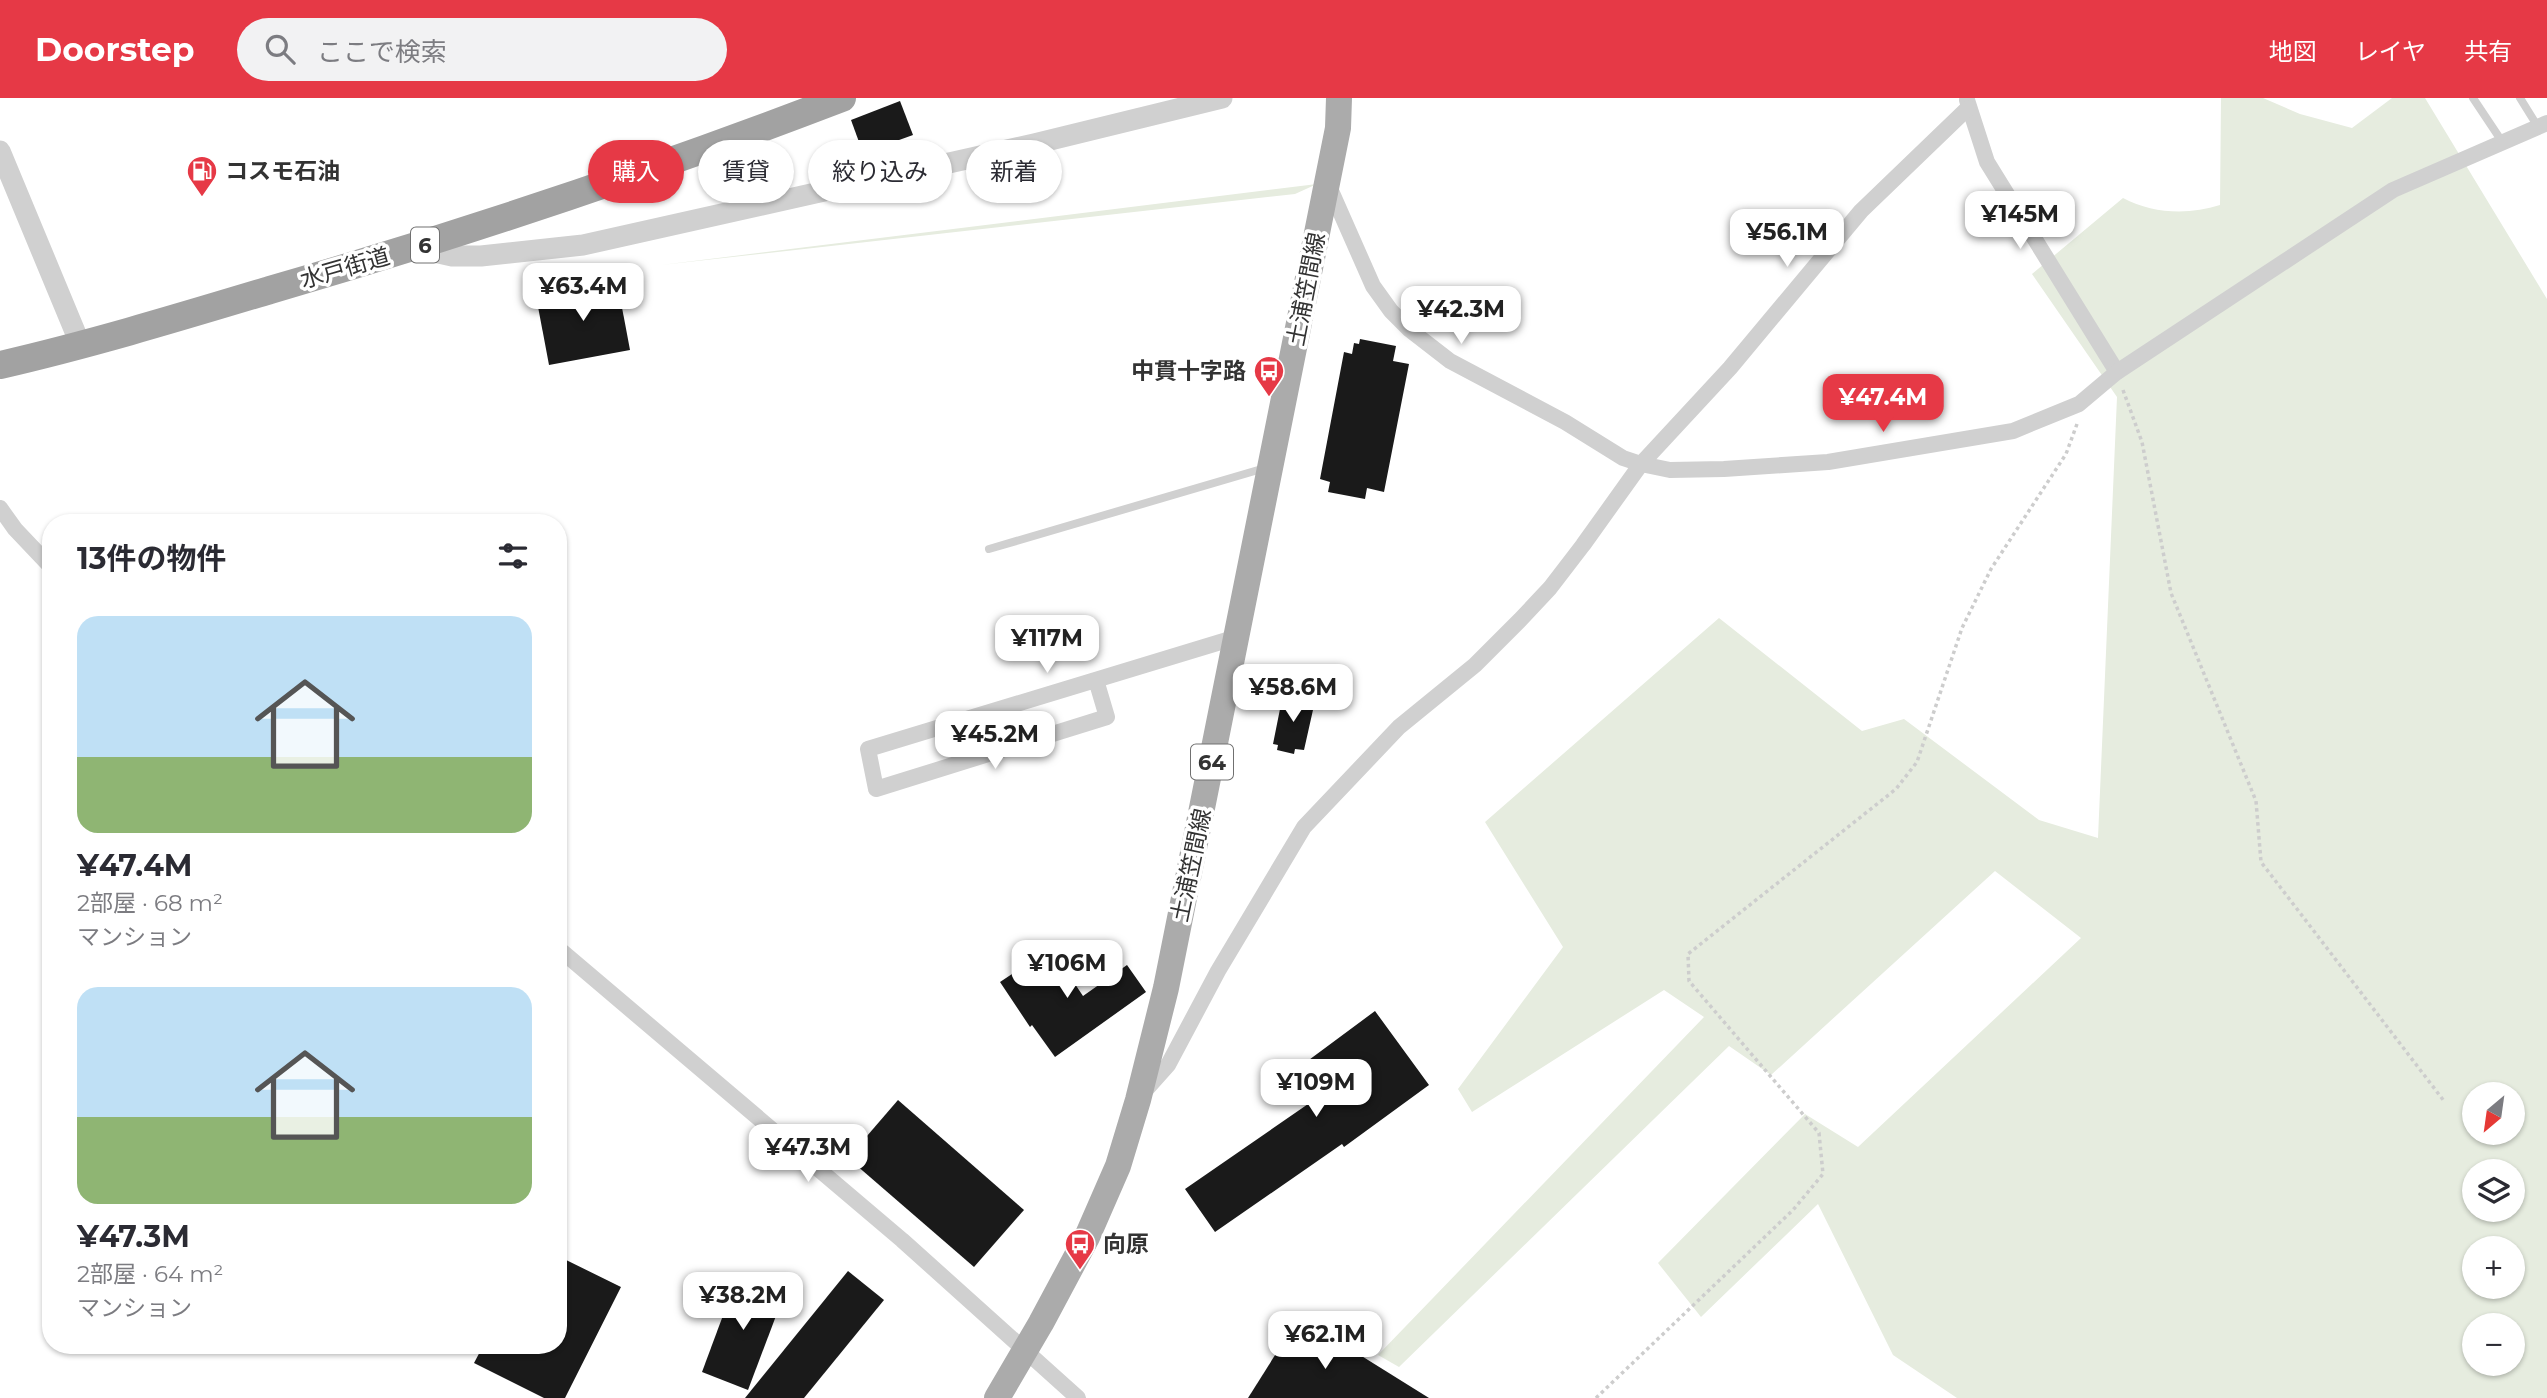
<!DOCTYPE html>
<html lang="ja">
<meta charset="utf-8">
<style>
body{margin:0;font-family:Montserrat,"Noto Sans JP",sans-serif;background:#f2f2f3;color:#2b2b33;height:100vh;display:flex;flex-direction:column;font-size:26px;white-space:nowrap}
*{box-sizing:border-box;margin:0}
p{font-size:23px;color:#7c7c81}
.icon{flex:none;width:38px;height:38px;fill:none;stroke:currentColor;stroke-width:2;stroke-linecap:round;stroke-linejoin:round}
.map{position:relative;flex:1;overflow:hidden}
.sheet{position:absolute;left:42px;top:416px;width:525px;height:840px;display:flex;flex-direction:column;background:#fff;border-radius:28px;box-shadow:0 2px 5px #0004}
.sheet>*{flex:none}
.guide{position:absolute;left:588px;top:42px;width:665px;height:63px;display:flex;gap:14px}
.needle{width:46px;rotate:209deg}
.buttons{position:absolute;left:2462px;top:984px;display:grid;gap:14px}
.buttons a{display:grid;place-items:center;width:63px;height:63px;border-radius:50%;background:#fff;box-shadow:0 2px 5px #0004;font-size:35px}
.price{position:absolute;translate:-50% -60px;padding:0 16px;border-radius:14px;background:#fff;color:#222;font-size:23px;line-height:46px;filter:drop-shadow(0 2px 4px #0008)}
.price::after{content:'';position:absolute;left:50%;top:42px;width:21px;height:16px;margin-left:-10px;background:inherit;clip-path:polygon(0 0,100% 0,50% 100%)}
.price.active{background:#e63946;color:#fff}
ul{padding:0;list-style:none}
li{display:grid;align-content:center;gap:14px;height:371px;padding:0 35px}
li span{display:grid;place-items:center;height:217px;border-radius:21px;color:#555}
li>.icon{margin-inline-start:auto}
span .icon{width:126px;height:126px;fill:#fffc;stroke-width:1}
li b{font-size:30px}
h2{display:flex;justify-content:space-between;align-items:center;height:84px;padding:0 35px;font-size:30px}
.chip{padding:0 24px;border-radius:32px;background:#fff;box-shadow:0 2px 5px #0004;font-size:24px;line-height:63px}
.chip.active{background:#e63946;color:#fff}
header{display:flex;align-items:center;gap:42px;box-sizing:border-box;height:98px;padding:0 35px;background:#e63946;color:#fff}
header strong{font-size:33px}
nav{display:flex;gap:38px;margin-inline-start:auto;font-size:24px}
.search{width:490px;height:63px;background:#f2f2f3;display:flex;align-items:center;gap:18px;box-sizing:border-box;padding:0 24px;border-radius:38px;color:#7c7c81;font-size:26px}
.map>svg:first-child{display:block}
.green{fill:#e6ecdf;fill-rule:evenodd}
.building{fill:#1a1a1a}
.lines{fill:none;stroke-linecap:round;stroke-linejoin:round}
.path{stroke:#cdcdcd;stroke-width:3.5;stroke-dasharray:3.5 3.5;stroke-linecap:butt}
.service{stroke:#d0d0d0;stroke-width:8}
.minor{stroke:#d0d0d0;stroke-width:16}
.tertiary{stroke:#d0d0d0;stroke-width:21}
.primary{stroke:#ababab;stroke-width:26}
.trunk{stroke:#a2a2a2;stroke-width:28}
.labels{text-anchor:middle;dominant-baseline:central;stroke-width:7;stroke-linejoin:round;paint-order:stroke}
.shield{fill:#fff;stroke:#707070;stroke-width:2}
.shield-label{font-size:21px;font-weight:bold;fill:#333}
.poi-label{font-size:23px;font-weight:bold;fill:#333;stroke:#fff;text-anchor:start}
.street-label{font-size:23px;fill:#333;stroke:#fff}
</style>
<header>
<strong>Doorstep</strong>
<div class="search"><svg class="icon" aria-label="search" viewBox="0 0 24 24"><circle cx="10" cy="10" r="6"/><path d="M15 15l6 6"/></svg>ここで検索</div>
<nav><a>地図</a><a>レイヤ</a><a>共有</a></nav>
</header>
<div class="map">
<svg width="2547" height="1300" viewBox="0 0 2547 1300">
<rect width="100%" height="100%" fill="#fff"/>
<g class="green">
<path d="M2221,0H2263L2300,16L2352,30L2392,0H2425L2547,201V1300H1957L1893,1257L1818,1106L1701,1219L1658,1165L1805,1016L1858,1049L2081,840L1995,773L1771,977L1729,948L1399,1269L1378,1257L1704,919L1664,892L1472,1014L1458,991L1563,849L1485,724L1719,520L1862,633L1904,621L2039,722L2098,740L2117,299L2032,176L2123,100C2153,116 2189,117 2220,107ZM2474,996H2513V1034H2474ZM2474,1073H2513V1111H2474ZM2474,1150H2513V1188H2474ZM2474,1227H2513V1265H2474Z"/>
<path d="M1317,86L1295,96L661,167Z"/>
</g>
<g class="building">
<path d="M900,3L913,37L863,55L851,22Z"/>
<path d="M617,183L630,252L549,267L536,198Z"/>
<path d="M1360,241L1396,248L1393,263L1409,266L1384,394L1367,390L1365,401L1328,394L1330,384L1320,381L1344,254L1352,256L1354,245L1359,246Z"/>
<path d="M1283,596L1315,603L1304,652L1295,651L1294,656L1277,652L1278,647L1273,646Z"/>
<path d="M1051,850L1083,898L1127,867L1146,894L1055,959L1032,927L1030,929L1000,884Z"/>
<path d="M1375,913L1429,987L1344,1049L1342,1046L1215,1134L1185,1091L1311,1004L1290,976Z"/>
<path d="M898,1002L1024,1112L974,1169L848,1060Z"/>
<path d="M558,1158L621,1189L565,1300H544L474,1265L483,1248H558Z"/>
<path d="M848,1173L884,1202L804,1300H745Z"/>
<path d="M738,1177L785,1194L748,1292L702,1274Z"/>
<path d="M1299,1219L1429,1300H1248Z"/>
</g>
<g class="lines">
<g class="path">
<path d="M2123,292L2142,344L2171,495L2256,703L2261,764L2444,1003"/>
<path d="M1596,1300L1793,1112L1823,1076L1819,1035L1689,883L1688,856L1896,691L1917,664L1962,530L1991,471L2066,356L2077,326"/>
</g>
<g class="service">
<path d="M2473,0L2503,45"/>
<path d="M2520,0L2538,29"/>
<path d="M989,451L1265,370"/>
</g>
<g class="minor">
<path d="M1967,2L1987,64L2117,274"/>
<path d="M1328,86L1373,188L1391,213L1410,232L1450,263L1565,324L1623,360L1641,366L1670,372L1724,371L1828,364L2013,333L2079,306L2117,274L2393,92L2547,25"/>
<path d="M0,410L15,431L51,469"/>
<path d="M1096,582L1107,619L876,691L868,651L1237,539"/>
<path d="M558,850L902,1142L1078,1300"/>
<path d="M1143,995L1168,967L1218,873L1304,729L1399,629L1475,567L1520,522L1550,490L1583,447L1641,366L1730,270L1861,113L1968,10"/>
</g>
<g class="tertiary">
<path d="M0,53L81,248"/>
<path d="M416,150L452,158H481L583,147L1034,46L1222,0"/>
</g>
<path class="primary" d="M997,1300L1041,1225L1087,1139L1118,1068L1138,1002L1166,890L1338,30L1339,0"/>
<path class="trunk" d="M0,267C91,246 180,219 270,192C463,136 654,72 842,0"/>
</g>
<defs>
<g id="fuel-pin" transform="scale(1.575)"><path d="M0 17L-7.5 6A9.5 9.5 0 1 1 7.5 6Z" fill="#e63946" stroke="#fff"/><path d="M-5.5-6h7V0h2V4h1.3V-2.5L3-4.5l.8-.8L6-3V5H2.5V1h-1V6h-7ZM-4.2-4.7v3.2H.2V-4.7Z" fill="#fff"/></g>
<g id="bus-pin" transform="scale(1.575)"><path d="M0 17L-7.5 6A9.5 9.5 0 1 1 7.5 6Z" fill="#e63946" stroke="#fff"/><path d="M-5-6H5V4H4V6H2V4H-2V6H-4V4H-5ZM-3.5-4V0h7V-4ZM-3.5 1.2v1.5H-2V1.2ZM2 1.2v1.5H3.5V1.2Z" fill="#fff"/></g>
</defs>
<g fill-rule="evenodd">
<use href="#fuel-pin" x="202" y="73"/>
<use href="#bus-pin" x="1269" y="273"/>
<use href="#bus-pin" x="1080" y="1146"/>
</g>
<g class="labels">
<g class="shield">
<rect x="411" y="129.5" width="28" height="35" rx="5"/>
<rect x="1191" y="646.5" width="42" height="35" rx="5"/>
</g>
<g class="shield-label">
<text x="425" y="147">6</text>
<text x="1212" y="664">64</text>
</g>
<g class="poi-label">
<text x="225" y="73">コスモ石油</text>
<text x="1246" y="273" text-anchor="end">中貫十字路</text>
<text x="1103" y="1146">向原</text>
</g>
<g class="street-label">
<text transform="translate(345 170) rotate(-16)">水戸街道</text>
<text transform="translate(1306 191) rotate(-79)">土浦笠間線</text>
<text transform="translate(1191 767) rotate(-78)">土浦笠間線</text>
</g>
</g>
</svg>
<div class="buttons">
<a><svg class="needle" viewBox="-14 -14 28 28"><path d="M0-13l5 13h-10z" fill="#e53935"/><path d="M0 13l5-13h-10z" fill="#7c7c81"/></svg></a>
<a><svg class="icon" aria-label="layers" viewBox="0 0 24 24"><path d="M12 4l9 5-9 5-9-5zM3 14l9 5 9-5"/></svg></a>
<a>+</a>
<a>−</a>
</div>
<b class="price" style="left:2020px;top:153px">¥145M</b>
<b class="price" style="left:1787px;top:171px">¥56.1M</b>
<b class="price" style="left:583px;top:225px">¥63.4M</b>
<b class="price" style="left:1461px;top:248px">¥42.3M</b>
<b class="price active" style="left:1883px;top:336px">¥47.4M</b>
<b class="price" style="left:1047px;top:577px">¥117M</b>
<b class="price" style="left:1293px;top:626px">¥58.6M</b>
<b class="price" style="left:995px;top:673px">¥45.2M</b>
<b class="price" style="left:1067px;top:902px">¥106M</b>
<b class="price" style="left:1316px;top:1021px">¥109M</b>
<b class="price" style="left:808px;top:1086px">¥47.3M</b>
<b class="price" style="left:743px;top:1234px">¥38.2M</b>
<b class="price" style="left:1325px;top:1273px">¥62.1M</b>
<div class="guide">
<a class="chip active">購入</a>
<a class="chip">賃貸</a>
<a class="chip">絞り込み</a>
<a class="chip">新着</a>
</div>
<section class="sheet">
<h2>13件の物件<svg class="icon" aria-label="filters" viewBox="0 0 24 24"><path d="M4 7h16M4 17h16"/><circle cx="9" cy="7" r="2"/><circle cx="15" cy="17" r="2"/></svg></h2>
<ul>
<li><span style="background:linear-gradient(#bfe0f5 65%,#8fb573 0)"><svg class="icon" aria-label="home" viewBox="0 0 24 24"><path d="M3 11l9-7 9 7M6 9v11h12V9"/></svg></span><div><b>¥47.4M</b><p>2部屋 · 68 m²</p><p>マンション</p></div></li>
<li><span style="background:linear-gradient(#bfe0f5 60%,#8fb573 0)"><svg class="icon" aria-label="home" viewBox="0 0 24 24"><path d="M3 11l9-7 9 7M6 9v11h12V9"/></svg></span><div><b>¥47.3M</b><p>2部屋 · 64 m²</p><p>マンション</p></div></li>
</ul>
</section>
</div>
